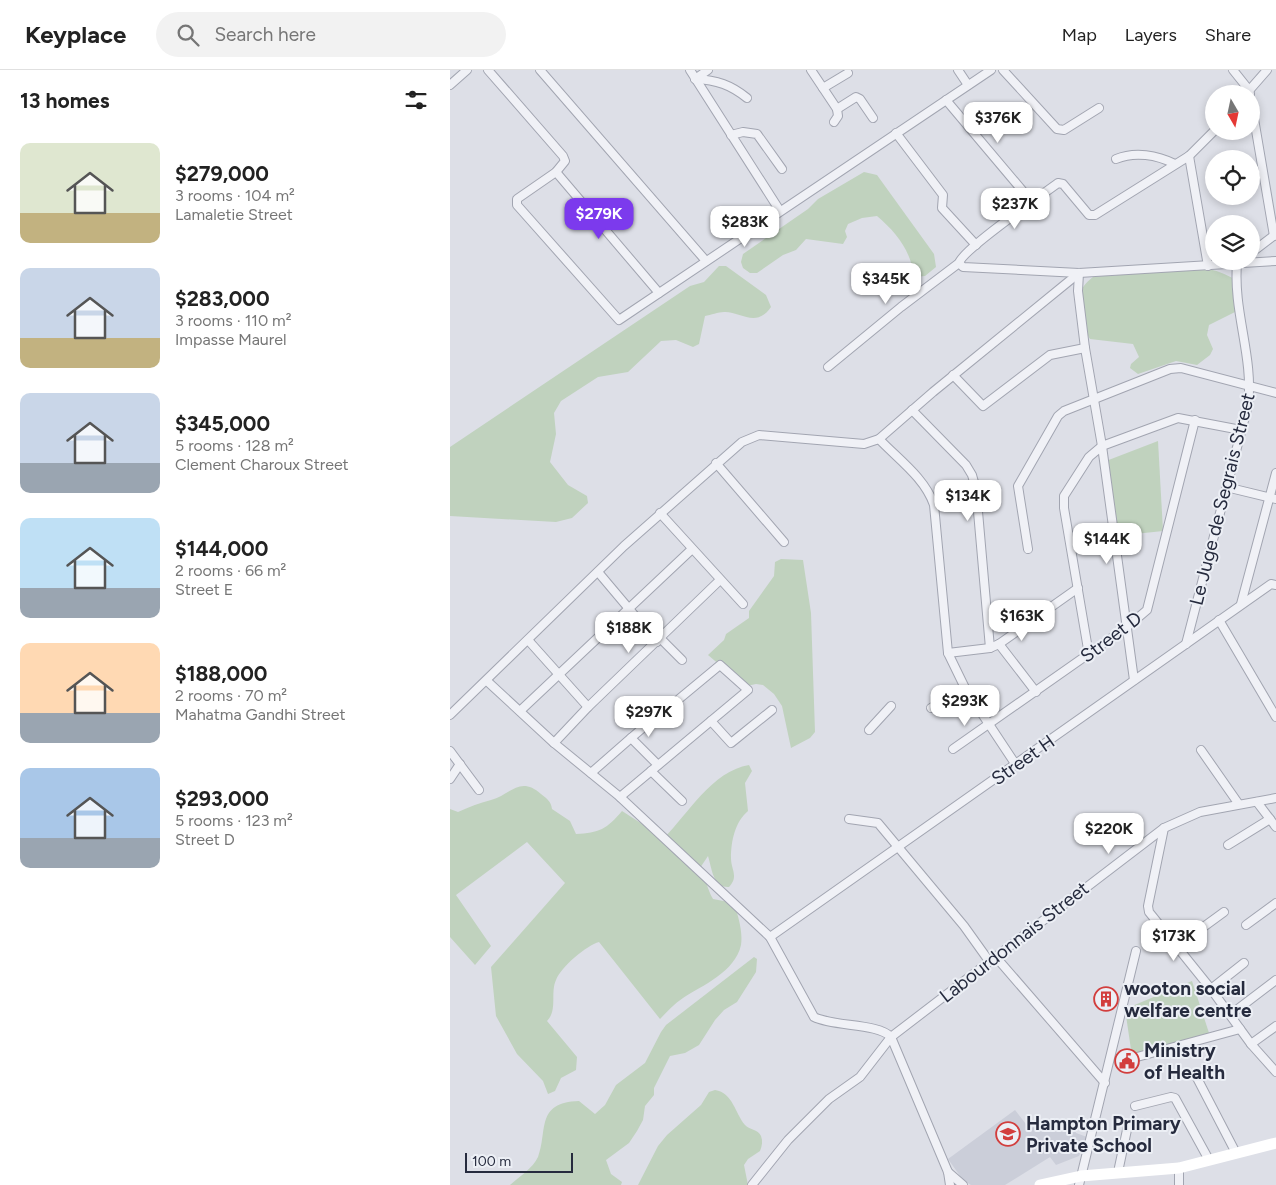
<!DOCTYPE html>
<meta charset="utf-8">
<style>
body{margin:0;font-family:Figtree,sans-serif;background:#f2f2f2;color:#222;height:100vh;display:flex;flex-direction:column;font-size:19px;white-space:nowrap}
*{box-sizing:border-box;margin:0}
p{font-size:16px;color:#767676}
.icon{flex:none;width:28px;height:28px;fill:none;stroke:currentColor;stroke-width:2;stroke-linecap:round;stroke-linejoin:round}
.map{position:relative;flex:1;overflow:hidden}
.panel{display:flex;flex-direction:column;background:#fff;width:450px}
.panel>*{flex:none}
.needle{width:32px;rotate:171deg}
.controls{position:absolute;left:755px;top:15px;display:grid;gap:10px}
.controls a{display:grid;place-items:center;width:55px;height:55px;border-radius:50%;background:#fff;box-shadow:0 2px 8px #0003;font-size:25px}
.scale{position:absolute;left:15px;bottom:12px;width:108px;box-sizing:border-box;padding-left:5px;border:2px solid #262b3e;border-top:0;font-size:14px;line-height:18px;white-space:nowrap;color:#262b3e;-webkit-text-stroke:4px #eceff5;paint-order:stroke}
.price{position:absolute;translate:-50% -42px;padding:0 11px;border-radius:10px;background:#fff;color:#222;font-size:16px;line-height:32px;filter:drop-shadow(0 1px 2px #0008)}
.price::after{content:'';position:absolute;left:50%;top:30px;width:15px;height:11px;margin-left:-8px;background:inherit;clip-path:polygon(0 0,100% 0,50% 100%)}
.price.on{background:#7c3aed;color:#fff}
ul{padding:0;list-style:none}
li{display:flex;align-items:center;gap:15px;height:125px;padding:0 20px}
li span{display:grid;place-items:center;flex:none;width:140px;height:100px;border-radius:10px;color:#555}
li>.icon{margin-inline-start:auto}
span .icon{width:60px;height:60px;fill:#fffc;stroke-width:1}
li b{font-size:21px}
h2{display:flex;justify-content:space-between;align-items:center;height:60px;padding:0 20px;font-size:21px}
header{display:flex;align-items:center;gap:30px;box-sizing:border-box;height:70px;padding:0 25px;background:#fff;border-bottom:1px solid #e0e0e0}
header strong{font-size:24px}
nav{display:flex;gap:28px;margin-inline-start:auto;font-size:18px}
.search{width:350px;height:45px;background:#f2f2f2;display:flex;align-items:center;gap:12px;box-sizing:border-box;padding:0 18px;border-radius:28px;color:#767676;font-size:19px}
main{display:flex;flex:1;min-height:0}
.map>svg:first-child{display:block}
.built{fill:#cbced9}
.green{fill:#c0d2be}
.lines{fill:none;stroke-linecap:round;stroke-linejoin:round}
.street-casing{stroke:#a2a5b1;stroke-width:10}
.street{stroke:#f0f1f6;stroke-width:8}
.secondary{stroke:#fff;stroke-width:11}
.labels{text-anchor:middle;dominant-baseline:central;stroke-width:4;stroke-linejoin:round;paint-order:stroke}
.street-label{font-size:19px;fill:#262b3e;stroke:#eceff5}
.poi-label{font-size:19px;font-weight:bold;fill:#262b3e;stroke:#eceff5;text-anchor:start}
</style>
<header>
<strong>Keyplace</strong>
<div class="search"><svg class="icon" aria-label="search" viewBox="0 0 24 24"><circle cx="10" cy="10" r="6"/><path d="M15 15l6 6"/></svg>Search here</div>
<nav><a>Map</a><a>Layers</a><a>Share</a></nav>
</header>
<main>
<section class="panel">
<h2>13 homes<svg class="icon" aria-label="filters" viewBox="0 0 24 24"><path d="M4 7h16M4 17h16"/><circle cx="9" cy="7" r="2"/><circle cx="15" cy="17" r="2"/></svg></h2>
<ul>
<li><span style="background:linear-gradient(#dfe7d0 70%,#c2b280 0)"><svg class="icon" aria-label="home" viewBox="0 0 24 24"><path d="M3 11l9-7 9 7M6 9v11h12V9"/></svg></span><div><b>$279,000</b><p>3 rooms · 104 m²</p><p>Lamaletie Street</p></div></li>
<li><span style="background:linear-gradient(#c9d6e8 70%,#c2b280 0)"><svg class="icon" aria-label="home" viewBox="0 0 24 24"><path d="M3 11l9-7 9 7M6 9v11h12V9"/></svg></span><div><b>$283,000</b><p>3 rooms · 110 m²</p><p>Impasse Maurel</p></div></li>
<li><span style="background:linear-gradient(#c9d6e8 70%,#9aa5b1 0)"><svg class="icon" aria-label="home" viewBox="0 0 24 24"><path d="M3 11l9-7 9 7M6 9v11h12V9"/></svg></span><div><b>$345,000</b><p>5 rooms · 128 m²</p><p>Clement Charoux Street</p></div></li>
<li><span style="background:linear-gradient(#bfe0f5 70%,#9aa5b1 0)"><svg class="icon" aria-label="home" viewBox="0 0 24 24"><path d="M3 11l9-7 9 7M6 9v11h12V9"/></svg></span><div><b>$144,000</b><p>2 rooms · 66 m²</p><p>Street E</p></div></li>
<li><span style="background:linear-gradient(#ffd9b3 70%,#9aa5b1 0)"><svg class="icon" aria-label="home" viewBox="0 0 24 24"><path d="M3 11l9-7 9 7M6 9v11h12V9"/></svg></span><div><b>$188,000</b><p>2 rooms · 70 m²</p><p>Mahatma Gandhi Street</p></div></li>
<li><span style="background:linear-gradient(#a9c7e8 70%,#9aa5b1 0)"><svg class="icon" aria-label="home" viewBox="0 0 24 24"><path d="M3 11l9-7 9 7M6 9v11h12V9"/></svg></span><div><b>$293,000</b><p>5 rooms · 123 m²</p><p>Street D</p></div></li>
</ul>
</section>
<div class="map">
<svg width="826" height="1115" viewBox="0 0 826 1115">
<rect width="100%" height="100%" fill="#dddfe7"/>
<path class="built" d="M565,1040L579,1058L622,1052L626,1063L637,1067L629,1086L606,1095L600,1087L555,1115H521L513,1110L498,1089Z"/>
<g class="green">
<path d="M414,102L427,105L484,184L486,197L475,206L464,207C461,181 447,163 427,146L412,148L398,154L395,161L397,167L393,174L356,169L346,180L333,185L307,203H300L293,198L291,192L293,184L358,139L368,129Z"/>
<path d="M269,196H276L316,225L321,237C306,259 290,241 274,242C268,242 261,245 255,246L249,274L243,277L226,270L211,271L178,302L148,307L111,331L104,343L106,364L100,392L118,415L137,426L138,433L122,448L106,452L0,446V377L240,216L254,212Z"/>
<path d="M681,198C714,198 765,189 791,215L792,229L789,240L759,255L757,265L763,279L760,285L747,295L726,291L688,304L680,298L681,294L689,287L683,274L640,269C633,258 629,235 631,223C632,216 638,211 643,207C660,204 665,210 681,198Z"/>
<path d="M708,371L713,461L666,466L656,391Z"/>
<path d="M331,489L353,490L361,543L365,662L360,668L341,678L332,636L324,624L313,615L306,614L292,617L285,614L278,602L258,585L274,570L276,564L299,548V541L324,506L325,492Z"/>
<path d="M299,695L302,701L295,713L298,741C285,752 281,771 281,788C281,800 289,806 279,817C263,818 262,799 258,786L250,798C256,808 257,819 263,829L284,833C288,846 293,861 291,875C285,902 253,915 233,928C224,934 217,942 210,949L149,872C137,875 111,897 106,910C100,923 108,940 97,951L127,987L126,1000L111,1008L105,1021L98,1024L93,1011L67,984L46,946L41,897L115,813L77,772L6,825L41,876L25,895L0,867V739L8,742C19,737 29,733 41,730C60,725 70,705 91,724C97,729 101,731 102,739L120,751L126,764C149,763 157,759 172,741L214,768C238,744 262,701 299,695Z"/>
<path d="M304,887L307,889L306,902L287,932L274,940L265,950L249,975L235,983L220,986L204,1018V1025L195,1036L193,1050L187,1061L179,1073L156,1090L161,1104L172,1112L171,1115H60C69,1107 83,1098 88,1087C98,1062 85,1032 129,1031L145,1044L155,1035L166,1015L195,993L211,962L216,955Z"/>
<path d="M742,911L760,966L682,986L675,939Z"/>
<path d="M265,1020C283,1023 285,1043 295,1055C299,1060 308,1059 311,1066C313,1071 312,1076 310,1081L298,1089L294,1095L298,1115H188L208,1076L217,1065L251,1035L259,1022Z"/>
</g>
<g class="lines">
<g class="street-casing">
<g id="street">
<path d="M38,0L113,86L115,91L106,102L67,129V135L169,250L541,0"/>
<path d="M90,0L256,191"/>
<path d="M240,0L330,141"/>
<path d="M361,0L387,39L388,46L384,52"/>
<path d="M508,0L518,15"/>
<path d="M553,0L607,59L614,60L649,38"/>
<path d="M783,0L799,20L800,24"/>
<path d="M245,9C267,10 281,15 297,28"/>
<path d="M245,9L258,0"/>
<path d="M0,15L17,0"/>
<path d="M373,18L398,3"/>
<path d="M796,24L817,0"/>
<path d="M496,30L582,132"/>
<path d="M801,31L824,166"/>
<path d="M387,39L406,27L410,29L423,48"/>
<path d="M446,63L493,125L492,138L526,175"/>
<path d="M281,65L293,62L307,64L332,99"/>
<path d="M739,86L758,196"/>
<path d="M666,89C685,81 707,85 725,94"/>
<path d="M106,102L209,223"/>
<path d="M801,183L826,164"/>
<path d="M509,193L513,197L629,203L826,191"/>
<path d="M629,203L628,221L635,278L652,376L684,610"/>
<path d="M378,297L451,237L509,193C513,179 592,125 608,113L613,114L639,145H645L739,86L764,61"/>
<path d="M503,305L533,336L600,285L635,278"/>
<path d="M462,340L516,395L522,405L526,419L540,578"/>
<path d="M429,369C448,389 475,408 484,435L498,583L515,618L566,695"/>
<path d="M266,393L334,472"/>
<path d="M776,417L826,429"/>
<path d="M210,443L293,534"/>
<path d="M578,479L568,416L608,346L614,341L720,299L731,298L826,323"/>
<path d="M148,502L207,572"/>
<path d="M791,534L826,403"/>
<path d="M769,550L826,647"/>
<path d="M211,569L232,590"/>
<path d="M78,570L138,637"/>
<path d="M549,574L586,622"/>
<path d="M736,574L798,335C804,288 783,242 787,194L790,191"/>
<path d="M498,583L540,578L549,574L628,518"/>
<path d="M639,585L614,438V426L639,387L652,376L728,348L791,360"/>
<path d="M37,611L104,673L170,727L320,867L364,947C384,957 428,953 441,967L498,1102L500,1115"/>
<path d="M481,638L515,618"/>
<path d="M70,641L241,480"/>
<path d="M0,645L174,476L292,372L309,365L414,374L429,369L483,322L629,203"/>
<path d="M261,651L281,673L322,640"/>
<path d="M419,660L441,636"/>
<path d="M181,668L202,650"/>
<path d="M104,673L138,637L270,510"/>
<path d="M503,679L677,557L697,540L745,350"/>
<path d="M751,680L788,733"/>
<path d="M0,681L29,720"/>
<path d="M201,701L232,731"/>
<path d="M141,703L181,668L208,695"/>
<path d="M0,709L10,694"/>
<path d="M170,727L298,620L270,595L229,629"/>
<path d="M807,732L826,757"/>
<path d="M399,749L428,753L514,856L539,891"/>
<path d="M714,758L698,836L699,842L761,919L801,974L826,1002"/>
<path d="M778,775L820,749"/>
<path d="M796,855L826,833"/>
<path d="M320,867L821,514L826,515"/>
<path d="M726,877L774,842"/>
<path d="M545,886L655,1013"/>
<path d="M761,919L794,893"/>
<path d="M780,945L826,910"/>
<path d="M801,974L826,956"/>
<path d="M687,987L790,959"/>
<path d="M747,1008L786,1083"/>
<path d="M685,1036L721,1027L725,1028L759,1090"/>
<path d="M729,1098V1115"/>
<path d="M498,1102L513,1115"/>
<path d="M668,1102L678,1055"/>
<path d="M302,1115L338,1070L379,1029L410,1007L441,967L714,758L750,742L826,728"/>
<path d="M629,1115L686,881"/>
</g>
</g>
<use href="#street" class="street"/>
<path class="secondary" d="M590,1115L631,1106L729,1098L826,1073"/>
</g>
<defs>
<g id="building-ring" transform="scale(1.25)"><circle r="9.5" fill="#eceff5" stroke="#d23e3d" stroke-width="1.5"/><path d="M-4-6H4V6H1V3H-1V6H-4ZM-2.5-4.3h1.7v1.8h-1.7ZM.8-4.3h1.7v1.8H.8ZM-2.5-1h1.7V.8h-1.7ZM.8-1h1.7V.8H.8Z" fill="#d23e3d"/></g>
<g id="civic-ring" transform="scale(1.25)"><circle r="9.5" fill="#eceff5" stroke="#d23e3d" stroke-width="1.5"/><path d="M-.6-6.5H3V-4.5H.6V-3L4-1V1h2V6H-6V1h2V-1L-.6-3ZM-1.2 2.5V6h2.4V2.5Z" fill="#d23e3d"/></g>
<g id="school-ring" transform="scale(1.25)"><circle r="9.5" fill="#eceff5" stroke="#d23e3d" stroke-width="1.5"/><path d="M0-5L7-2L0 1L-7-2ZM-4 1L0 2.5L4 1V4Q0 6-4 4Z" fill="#d23e3d"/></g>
</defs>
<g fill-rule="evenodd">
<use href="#building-ring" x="656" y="929"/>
<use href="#civic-ring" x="677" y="991"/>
<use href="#school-ring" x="558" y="1064"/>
</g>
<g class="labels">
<g class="street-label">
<text transform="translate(772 429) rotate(-76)">Le Juge de Segrais Street</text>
<text transform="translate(661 567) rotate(-37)">Street D</text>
<text transform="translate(573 690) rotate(-35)">Street H</text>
<text transform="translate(564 872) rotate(-38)">Labourdonnais Street</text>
</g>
<g class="poi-label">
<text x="674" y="918">wooton social<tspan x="674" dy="22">welfare centre</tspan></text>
<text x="694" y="980">Ministry<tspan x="694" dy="22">of Health</tspan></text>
<text x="576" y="1053">Hampton Primary<tspan x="576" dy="22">Private School</tspan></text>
</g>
</g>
</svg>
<div class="controls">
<a><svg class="needle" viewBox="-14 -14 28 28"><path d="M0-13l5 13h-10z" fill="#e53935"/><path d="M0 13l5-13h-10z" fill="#767676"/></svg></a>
<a><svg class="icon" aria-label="locate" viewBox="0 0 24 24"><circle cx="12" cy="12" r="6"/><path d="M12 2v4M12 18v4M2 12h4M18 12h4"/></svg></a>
<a><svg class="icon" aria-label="layers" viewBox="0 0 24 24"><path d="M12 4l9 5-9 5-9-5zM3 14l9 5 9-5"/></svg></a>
</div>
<div class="scale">100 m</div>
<b class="price" style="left:548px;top:74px">$376K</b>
<b class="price" style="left:565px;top:160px">$237K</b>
<b class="price on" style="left:149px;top:170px">$279K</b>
<b class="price" style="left:295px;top:178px">$283K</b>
<b class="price" style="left:436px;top:235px">$345K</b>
<b class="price" style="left:518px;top:452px">$134K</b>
<b class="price" style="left:657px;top:495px">$144K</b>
<b class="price" style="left:572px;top:572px">$163K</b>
<b class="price" style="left:179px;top:584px">$188K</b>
<b class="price" style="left:515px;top:657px">$293K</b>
<b class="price" style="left:199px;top:668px">$297K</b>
<b class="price" style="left:659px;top:785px">$220K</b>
<b class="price" style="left:724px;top:892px">$173K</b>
</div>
</main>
